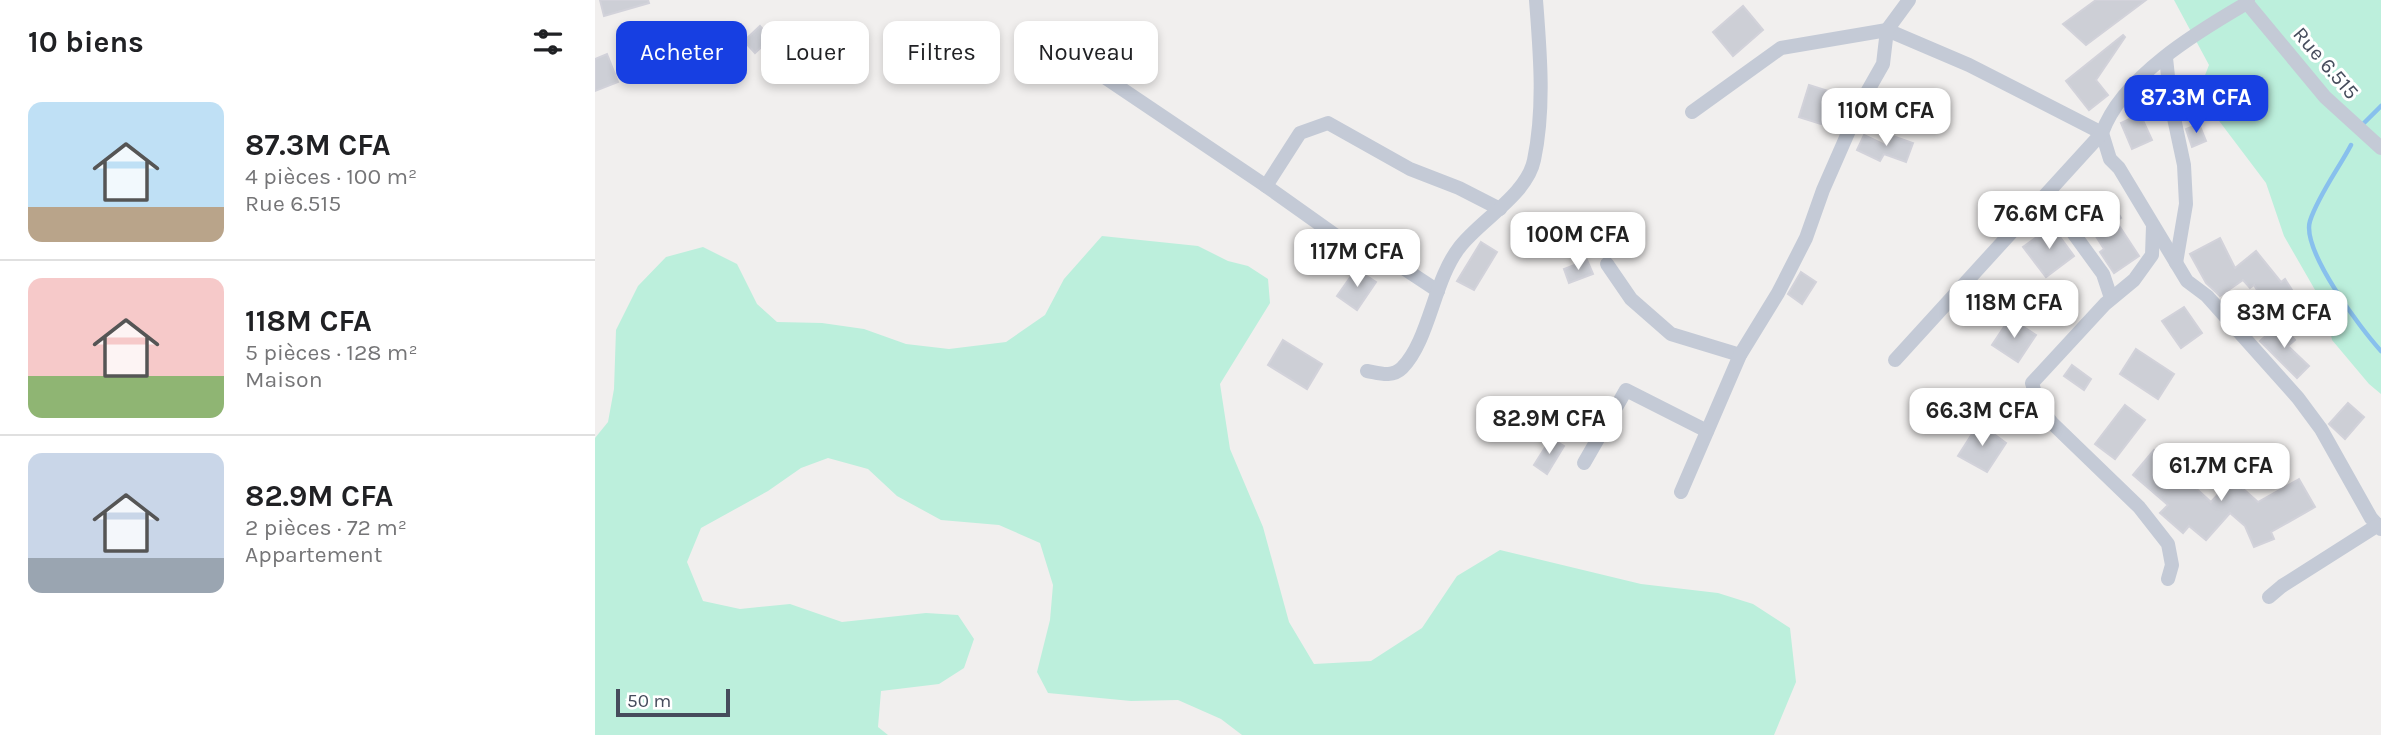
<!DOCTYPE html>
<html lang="fr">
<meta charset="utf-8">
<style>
body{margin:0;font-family:Karla,sans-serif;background:#f6f6f6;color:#202124;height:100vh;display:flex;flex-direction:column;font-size:26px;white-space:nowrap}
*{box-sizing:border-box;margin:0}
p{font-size:23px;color:#757577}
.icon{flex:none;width:38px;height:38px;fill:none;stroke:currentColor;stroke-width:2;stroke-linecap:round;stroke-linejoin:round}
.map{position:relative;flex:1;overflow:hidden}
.side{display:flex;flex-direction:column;background:#fff;width:595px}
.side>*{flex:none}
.top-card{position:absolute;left:21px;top:21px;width:665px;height:63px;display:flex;gap:14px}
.scale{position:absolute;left:21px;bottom:18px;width:114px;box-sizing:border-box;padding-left:7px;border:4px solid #464c5c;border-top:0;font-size:19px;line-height:24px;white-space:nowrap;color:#464c5c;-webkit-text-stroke:5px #fff;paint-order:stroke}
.price{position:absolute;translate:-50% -60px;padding:0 16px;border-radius:14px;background:#fff;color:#222;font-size:23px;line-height:46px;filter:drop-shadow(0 2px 4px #0008)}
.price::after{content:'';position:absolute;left:50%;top:42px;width:21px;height:16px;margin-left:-10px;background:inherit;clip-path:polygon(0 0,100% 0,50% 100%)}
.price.active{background:#173fe2;color:#fff}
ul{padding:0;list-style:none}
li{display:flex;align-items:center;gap:21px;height:175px;padding:0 28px}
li+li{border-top:2px solid #e0e0e0}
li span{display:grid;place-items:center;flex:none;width:196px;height:140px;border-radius:14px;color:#555}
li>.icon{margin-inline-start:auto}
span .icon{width:84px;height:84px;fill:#fffc;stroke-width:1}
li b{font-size:30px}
h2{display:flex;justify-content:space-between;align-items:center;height:84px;padding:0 28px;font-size:30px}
.tag{padding:0 24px;border-radius:14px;background:#fff;box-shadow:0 4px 10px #0003;font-size:24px;line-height:63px}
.tag.active{background:#173fe2;color:#fff}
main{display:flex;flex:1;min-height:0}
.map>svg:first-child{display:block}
.green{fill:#bcefdc}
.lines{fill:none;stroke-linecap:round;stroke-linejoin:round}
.stream{stroke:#88c0ed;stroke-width:4.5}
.building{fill:#cdcfd6;stroke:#d2d2da;stroke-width:2}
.street{stroke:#c4cad6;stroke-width:14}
.labels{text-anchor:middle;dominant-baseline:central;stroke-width:6;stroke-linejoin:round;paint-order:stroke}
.street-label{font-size:21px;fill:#464c5c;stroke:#fff}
</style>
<main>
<section class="side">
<h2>10 biens<svg class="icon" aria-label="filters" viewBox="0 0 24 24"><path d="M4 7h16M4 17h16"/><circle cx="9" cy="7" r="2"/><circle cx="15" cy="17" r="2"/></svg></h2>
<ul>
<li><span style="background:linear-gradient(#bfe0f5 75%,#b9a48a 0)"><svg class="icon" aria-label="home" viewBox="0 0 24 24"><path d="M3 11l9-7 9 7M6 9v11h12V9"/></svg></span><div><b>87.3M CFA</b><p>4 pièces · 100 m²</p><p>Rue 6.515</p></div></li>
<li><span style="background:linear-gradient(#f6c9c9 70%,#8fb573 0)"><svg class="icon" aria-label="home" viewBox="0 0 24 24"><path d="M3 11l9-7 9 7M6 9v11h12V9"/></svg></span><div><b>118M CFA</b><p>5 pièces · 128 m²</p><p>Maison</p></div></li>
<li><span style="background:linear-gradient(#c9d6e8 75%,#9aa5b1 0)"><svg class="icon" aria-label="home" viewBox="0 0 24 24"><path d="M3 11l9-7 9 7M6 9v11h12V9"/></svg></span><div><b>82.9M CFA</b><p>2 pièces · 72 m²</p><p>Appartement</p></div></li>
</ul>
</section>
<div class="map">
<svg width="1786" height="735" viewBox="0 0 1786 735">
<rect width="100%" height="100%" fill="#f1efee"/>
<g class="green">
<path d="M1579,0H1786V394L1774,384L1737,340L1731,309L1689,236L1671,183L1603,93L1614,65Z"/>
<path d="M507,236L603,246L633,261L653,266L673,279L675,303L625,384L635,449L668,527L694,622L719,664L776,661L827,628L862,576L905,550L1046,584L1123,593L1158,604L1195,628L1201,682L1179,735H647L626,719L583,700L536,701L453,693L442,672L455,620L458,585L445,543L404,525L346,520L302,496L273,469L233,458L206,468L173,491L106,528L92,562L108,601L145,609L195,604L247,622L331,613L363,615L379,639L369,668L344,684L286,691L283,727L293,735H0V438L13,422L19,389L21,330L43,286L71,257L108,247L142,264L162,304L182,322L227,323L269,329L311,344L354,349L411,342L450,315L469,279Z"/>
</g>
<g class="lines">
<g class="stream">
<path d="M1767,125L1786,106"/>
<path d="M1756,145C1744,168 1723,196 1715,221C1706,250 1766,329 1786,351"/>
</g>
</g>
<g class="building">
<path d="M5,0H53L54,3L9,16Z"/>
<path d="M1501,0H1551L1491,45L1468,24Z"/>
<path d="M1148,6L1168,30L1138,56L1118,32Z"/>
<path d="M165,26L176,38L160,53L149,41Z"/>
<path d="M1528,35L1530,37L1501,80L1513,95L1494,110L1471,81Z"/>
<path d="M12,54L23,82L0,91V59Z"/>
<path d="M1214,85L1236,92L1226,124L1204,117Z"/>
<path d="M1545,114L1557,140L1537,149L1526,123Z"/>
<path d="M1604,124L1611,141L1597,147L1591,129Z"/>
<path d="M1269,135L1292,146L1295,135L1318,143L1311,162L1289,154L1285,161L1262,150Z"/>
<path d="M1514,198L1526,218L1521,221L1544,256L1519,273L1505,252L1509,249L1487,214Z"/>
<path d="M1457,226L1479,256L1451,277L1428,247Z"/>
<path d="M1625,238L1640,268L1661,251L1686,282L1690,279L1704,301L1678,317L1659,285L1655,288L1648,280L1625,296L1611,283L1595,254Z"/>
<path d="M886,242L902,252L879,290L862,281Z"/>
<path d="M992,260L998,274L974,283L969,269Z"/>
<path d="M761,269L781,282L762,310L742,296Z"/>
<path d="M1206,272L1221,282L1207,304L1193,294Z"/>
<path d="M1589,307L1607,333L1586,348L1567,321Z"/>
<path d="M1415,318L1441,335L1423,362L1397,345Z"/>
<path d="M1685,323L1700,340L1693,346L1714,366L1702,378L1665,341Z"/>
<path d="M688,340L727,364L712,389L673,365Z"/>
<path d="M1541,349L1579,374L1563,399L1525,374Z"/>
<path d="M1477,365L1496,379L1489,390L1469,376Z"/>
<path d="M1753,403L1769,417L1750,439L1734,424Z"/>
<path d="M1530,405L1550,420L1520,459L1500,444Z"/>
<path d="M1384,423L1411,443L1392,472L1363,456Z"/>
<path d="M956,438L969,446L952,474L939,465Z"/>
<path d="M1559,450L1616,502L1637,479L1663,502L1704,479L1720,507L1676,532L1679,539L1659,547L1650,526L1635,513L1611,540L1594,526L1588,533L1565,513L1573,505L1538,475Z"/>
</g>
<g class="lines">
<g class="street">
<path d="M1653,0L1652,3L1730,97L1786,148"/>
<path d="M481,58L671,186L705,133L733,123L815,169L864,188L905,209"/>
<path d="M1571,58L1576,104L1589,165L1591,204L1581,263"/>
<path d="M1097,112L1186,48L1292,30L1374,65L1507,133L1515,159L1524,168L1592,281L1612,296L1703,398L1726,429L1776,518L1786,529"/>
<path d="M671,186L740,235L796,260L843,291"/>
<path d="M1463,212L1508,274L1516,298"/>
<path d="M1558,226L1557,255L1539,280L1510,304L1437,383L1444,406L1457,423L1544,507L1573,544L1577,565L1573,579"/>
<path d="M1012,264L1036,299L1076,334L1145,355"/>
<path d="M1300,360L1507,133C1527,77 1602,32 1652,3"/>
<path d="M772,371C784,373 797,378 807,368C834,341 839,280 864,248C884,221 932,195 939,160C950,108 945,52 941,0"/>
<path d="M989,463L1031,390L1112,431"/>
<path d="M1086,492L1145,355L1183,293L1211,238L1228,190L1267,101L1288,64L1292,30L1314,0"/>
<path d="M1674,597L1687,586L1783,525"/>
</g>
</g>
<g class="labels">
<g class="street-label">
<text transform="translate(1731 63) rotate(49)">Rue 6.515</text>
</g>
</g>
</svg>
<div class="scale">50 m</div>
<b class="price active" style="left:1601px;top:135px">87.3M CFA</b>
<b class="price" style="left:1291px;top:148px">110M CFA</b>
<b class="price" style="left:1454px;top:251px">76.6M CFA</b>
<b class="price" style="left:983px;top:272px">100M CFA</b>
<b class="price" style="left:762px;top:289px">117M CFA</b>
<b class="price" style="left:1419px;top:340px">118M CFA</b>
<b class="price" style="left:1689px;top:350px">83M CFA</b>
<b class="price" style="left:1387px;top:448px">66.3M CFA</b>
<b class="price" style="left:954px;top:456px">82.9M CFA</b>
<b class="price" style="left:1626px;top:503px">61.7M CFA</b>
<div class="top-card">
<a class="tag active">Acheter</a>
<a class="tag">Louer</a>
<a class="tag">Filtres</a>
<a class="tag">Nouveau</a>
</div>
</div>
</main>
